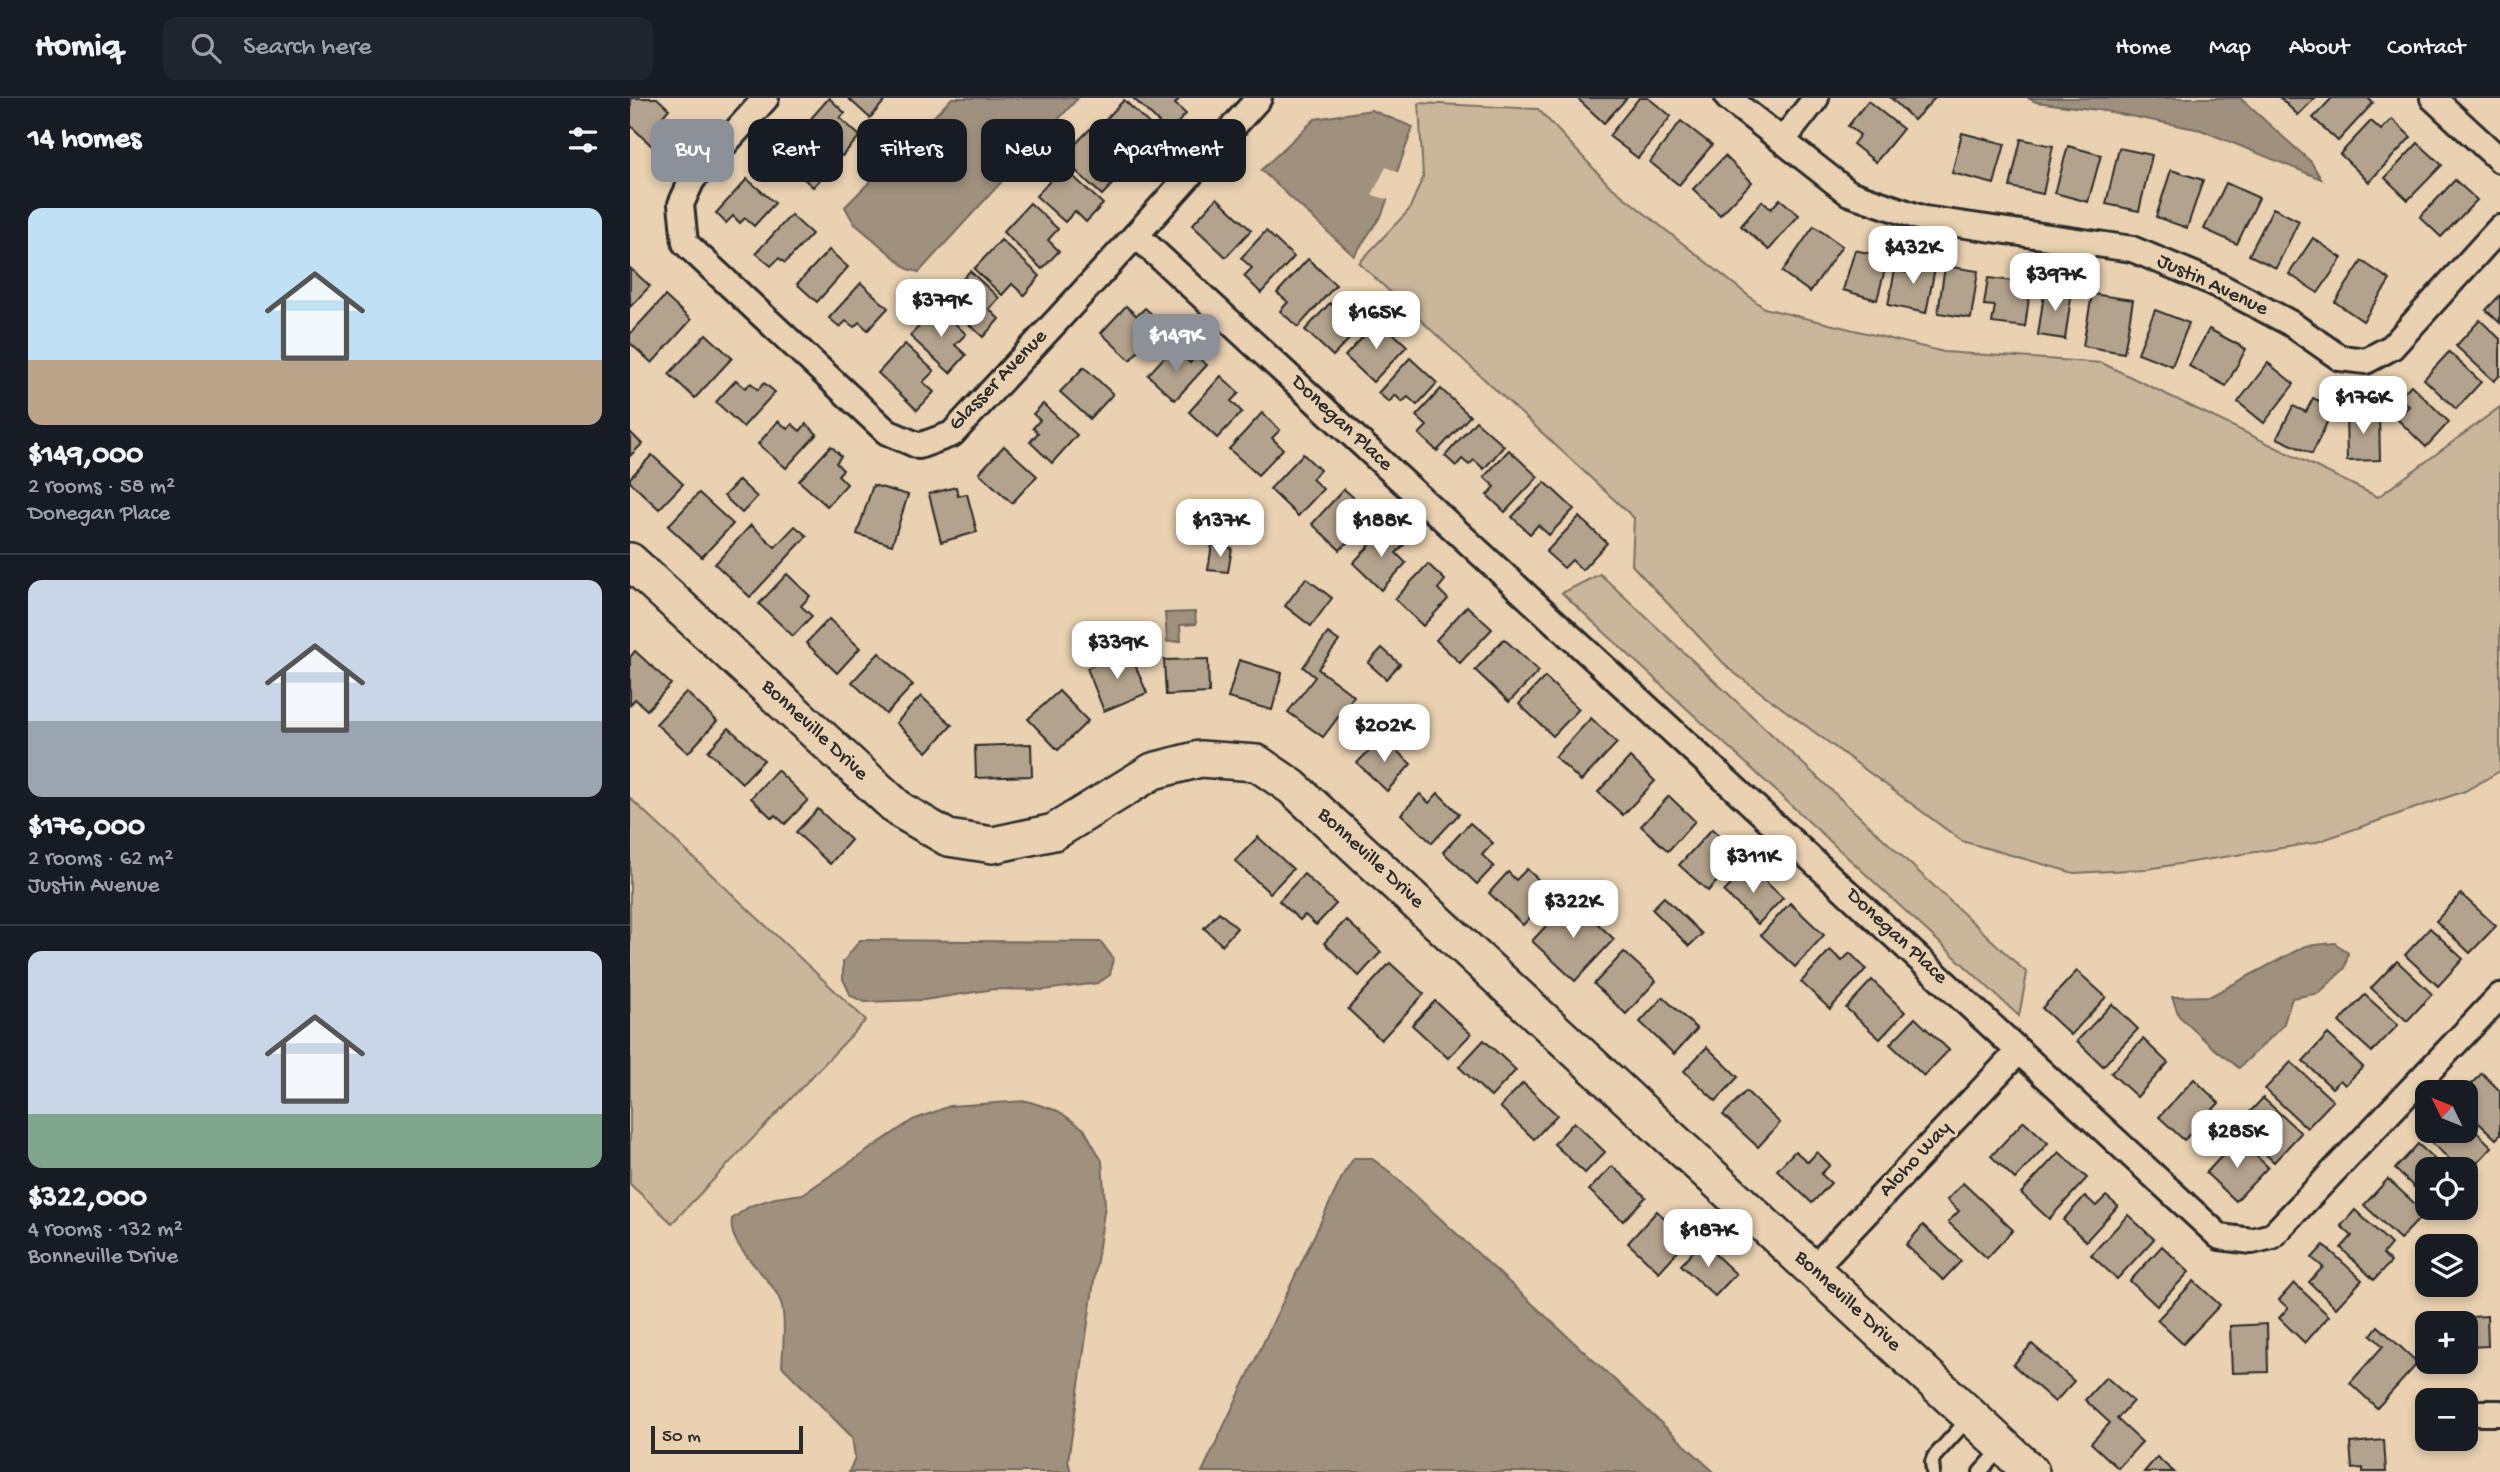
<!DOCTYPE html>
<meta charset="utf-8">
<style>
body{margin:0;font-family:"Gochi Hand",sans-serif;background:#20242c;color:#f1f3f6;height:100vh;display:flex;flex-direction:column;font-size:26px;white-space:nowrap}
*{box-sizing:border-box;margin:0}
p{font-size:23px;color:#9ea1a6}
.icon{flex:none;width:38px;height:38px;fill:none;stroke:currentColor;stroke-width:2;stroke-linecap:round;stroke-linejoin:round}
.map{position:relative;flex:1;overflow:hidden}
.side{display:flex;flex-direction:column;background:#171b24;width:630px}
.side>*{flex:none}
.guide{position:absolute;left:21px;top:21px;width:665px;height:63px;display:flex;gap:14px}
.needle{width:46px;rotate:313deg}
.buttons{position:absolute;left:1785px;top:982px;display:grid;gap:14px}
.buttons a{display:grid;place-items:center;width:63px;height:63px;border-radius:14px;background:#171b24;box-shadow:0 4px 10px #0003;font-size:35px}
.scale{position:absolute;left:21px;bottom:18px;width:152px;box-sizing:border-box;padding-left:7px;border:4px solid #2b2b2b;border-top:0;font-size:19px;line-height:24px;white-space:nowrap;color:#2b2b2b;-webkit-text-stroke:5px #e9d1b1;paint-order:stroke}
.price{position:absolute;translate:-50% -60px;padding:0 16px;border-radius:14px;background:#fff;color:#222;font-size:23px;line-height:46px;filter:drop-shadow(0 2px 4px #0008)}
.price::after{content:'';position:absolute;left:50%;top:42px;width:21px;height:16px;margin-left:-10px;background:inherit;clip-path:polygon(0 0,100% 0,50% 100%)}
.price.selected{background:#8c9099;color:#fff}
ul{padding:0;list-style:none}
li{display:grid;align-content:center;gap:14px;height:371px;padding:0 28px}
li+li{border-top:2px solid #363941}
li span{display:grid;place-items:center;height:217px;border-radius:14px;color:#555}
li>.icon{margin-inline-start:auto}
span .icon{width:126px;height:126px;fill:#fffc;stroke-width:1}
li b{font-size:30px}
h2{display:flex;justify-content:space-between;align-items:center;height:84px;padding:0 28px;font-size:30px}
.tag{padding:0 24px;border-radius:14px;background:#171b24;box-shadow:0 4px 10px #0003;font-size:24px;line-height:63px}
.tag.selected{background:#8c9099;color:#fff}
header{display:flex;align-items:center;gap:42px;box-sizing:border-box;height:98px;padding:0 35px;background:#171b24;border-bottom:2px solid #363941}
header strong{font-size:33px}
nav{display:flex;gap:38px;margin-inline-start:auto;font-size:24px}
.search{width:490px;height:63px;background:#20242c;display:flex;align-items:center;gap:18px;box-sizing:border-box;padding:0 24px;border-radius:14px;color:#9ea1a6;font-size:26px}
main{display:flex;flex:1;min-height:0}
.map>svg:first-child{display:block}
.green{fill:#cab69b;stroke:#7a7063;stroke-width:2}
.water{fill:#a0917e;stroke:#71685d;stroke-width:2}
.pier{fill:#e9d1b1}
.building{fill:#b4a38c;stroke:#2b2b2b;stroke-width:2}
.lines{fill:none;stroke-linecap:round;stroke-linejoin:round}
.lane-casing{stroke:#2b2b2b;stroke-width:18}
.street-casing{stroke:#2b2b2b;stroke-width:30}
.secondary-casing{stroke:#2b2b2b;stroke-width:40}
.lane{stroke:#e9d1b1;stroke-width:12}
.street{stroke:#e9d1b1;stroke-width:24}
.secondary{stroke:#e9d1b1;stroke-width:35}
.labels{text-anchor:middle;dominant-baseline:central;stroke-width:6;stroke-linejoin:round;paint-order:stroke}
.street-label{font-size:21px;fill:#2b2b2b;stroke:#e9d1b1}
</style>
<header>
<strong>Homiq</strong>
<div class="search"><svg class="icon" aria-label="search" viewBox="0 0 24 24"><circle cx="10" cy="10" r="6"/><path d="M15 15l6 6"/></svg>Search here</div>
<nav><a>Home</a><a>Map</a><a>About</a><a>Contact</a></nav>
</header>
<main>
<section class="side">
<h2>14 homes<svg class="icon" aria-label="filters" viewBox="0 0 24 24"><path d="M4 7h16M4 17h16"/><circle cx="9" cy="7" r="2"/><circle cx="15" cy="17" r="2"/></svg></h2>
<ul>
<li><span style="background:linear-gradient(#bfe0f5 70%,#b9a48a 0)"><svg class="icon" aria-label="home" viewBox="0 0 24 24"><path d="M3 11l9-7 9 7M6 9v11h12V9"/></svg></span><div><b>$149,000</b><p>2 rooms · 58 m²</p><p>Donegan Place</p></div></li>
<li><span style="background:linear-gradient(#c9d6e8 65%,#9aa5b1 0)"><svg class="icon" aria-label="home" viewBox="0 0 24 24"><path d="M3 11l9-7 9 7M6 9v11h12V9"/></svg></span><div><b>$176,000</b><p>2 rooms · 62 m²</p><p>Justin Avenue</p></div></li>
<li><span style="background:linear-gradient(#c9d6e8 75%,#7fa58c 0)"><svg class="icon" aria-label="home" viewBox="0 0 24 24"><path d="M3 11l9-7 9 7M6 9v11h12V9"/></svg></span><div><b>$322,000</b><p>4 rooms · 132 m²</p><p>Bonneville Drive</p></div></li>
</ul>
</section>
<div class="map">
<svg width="1870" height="1374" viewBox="0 0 1870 1374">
<rect width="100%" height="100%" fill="#e9d1b1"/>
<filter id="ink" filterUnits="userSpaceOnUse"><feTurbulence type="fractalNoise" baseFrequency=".0143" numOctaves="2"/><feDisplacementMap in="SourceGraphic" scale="14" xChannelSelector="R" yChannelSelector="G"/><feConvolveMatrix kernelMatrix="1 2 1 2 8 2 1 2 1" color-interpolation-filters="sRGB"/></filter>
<g filter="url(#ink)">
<g class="green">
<path d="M789,5L908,11L979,87L1134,210L1314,254L1472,265L1748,399L1870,309V673L1835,693L1684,745L1517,771L1444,775L1332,743L1099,571L1002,467L1004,420L729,165L779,112L793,79Z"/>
<path d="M970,476L1397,875L1389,918L932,495Z"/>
<path d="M0,700L236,922L42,1125L0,1086Z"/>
</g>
<g class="water">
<path d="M322,0H448L289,174L278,171L224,125L215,109Z"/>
<path d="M1398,0H1610L1681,64L1691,81L1571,32L1475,13L1406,4Z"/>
<path d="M741,12L783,29L752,116L724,158L631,72L685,21Z"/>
<path d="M565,514L566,526L550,527L551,543L537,544L535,515Z"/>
<path d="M230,842L471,844L483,860L480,877L468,885L414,892L364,891L294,902L235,904L221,898L213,881V864Z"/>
<path d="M1705,845L1718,855L1715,870L1689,895L1662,900L1653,928L1609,970L1581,948L1549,918L1542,899L1581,898L1675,848Z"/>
<path d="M397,1003L428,1013L454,1031L472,1063L475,1107L438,1363L441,1374H219L225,1359L222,1339L152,1268C153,1249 156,1226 152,1208C144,1177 97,1153 102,1121L120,1108L145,1100L173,1096L283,1022L320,1008Z"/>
<path d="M724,1060H741L760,1074L1084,1374H572L714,1075Z"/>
</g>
<path class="pier" d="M756,69L770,75L761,102L742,97Z"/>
<g class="building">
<path d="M1,0H27L39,11L28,24L39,34L24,50L0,27Z"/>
<path d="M199,0L215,15L210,20L230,38L212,58L177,25Z"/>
<path d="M218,0H257L240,20Z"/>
<path d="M503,0H550L545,6L556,16L539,34Z"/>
<path d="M947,0H997L974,25Z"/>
<path d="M1009,0H1018L1041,18L1008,60L979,38Z"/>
<path d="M1261,0H1305L1284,22Z"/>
<path d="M1650,0H1685L1668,17Z"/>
<path d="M1702,0H1738L1743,5L1708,43L1683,20Z"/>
<path d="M494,2L532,38L513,57L502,47L494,55L468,30Z"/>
<path d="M1238,3L1273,31L1246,64L1223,46L1230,37L1218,28Z"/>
<path d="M1762,21L1781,39L1739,84L1710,56L1741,23L1751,32Z"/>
<path d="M1051,23L1082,47L1049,87L1020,64Z"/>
<path d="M460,31L488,57L478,69L489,79L472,97L432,60Z"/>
<path d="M1332,35L1375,46L1364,86L1322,75Z"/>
<path d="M168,39L201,70L183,89L149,58Z"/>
<path d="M1391,41L1423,48L1413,96L1380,89Z"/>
<path d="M1788,45L1812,67L1778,102L1755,80Z"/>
<path d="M1438,48L1471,57L1458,104L1425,95Z"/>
<path d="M1489,50L1522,57L1509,113L1476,106Z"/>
<path d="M1095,58L1122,84L1090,117L1063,91Z"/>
<path d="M433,69L473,106L456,124L445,113L435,124L406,98Z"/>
<path d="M1541,72L1573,82L1557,130L1526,119Z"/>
<path d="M117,81L145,105L124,128L115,120L110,125L103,118L96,125L86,115Z"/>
<path d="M1825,82L1847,102L1811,139L1790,119Z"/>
<path d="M1596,85L1629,100L1607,146L1574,131Z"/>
<path d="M587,100L621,132L596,159L562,127Z"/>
<path d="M1150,101L1169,117L1139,152L1111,128L1132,103L1141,111Z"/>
<path d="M400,105L428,131L418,142L429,153L412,171L373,134Z"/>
<path d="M1643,110L1669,123L1646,170L1619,157Z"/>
<path d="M161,117L182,136L155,165L149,160L141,168L126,155Z"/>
<path d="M1184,128L1212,148L1180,194L1152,174Z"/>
<path d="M636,133L664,159L631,195L614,178L622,170L611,160Z"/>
<path d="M1683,140L1712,160L1688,195L1659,176Z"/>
<path d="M371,142L410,178L394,197L382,186L372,197L344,171Z"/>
<path d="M199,152L218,169L187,204L167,186Z"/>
<path d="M1225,152L1258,160L1247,202L1213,192Z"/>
<path d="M1281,160L1306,165L1296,215L1258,207L1265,172L1278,175Z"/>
<path d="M678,161L706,187L668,229L650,213L658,204L647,195Z"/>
<path d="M1732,163L1760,182L1733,223L1705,204Z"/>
<path d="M1315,168L1348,173L1341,220L1308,215Z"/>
<path d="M0,170L20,188L0,209Z"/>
<path d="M340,173L369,200L359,211L369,221L353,239L313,203Z"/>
<path d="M1358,180L1401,185L1395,229L1362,225L1365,208L1354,207Z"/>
<path d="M231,185L258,210L238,232L229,224L224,229L216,223L210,229L199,220Z"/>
<path d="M1415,189L1442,193L1435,241L1408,237Z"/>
<path d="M1462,196L1503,202L1494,255L1453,248Z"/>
<path d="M1870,197V225L1856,212Z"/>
<path d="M35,198L61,222L22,265L0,245V236Z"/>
<path d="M700,205L728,232L703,258L675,232Z"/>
<path d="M496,208L507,218L515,210L533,226L500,262L471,235Z"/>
<path d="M307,209L336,236L325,247L336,257L320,275L280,238Z"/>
<path d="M1525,212L1559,225L1542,268L1508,255Z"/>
<path d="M749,222L777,248L743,284L715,258Z"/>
<path d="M1850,222L1870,241V277L1864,283L1826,248Z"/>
<path d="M1579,231L1616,251L1596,288L1559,268Z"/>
<path d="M76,236L102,260L65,300L39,276Z"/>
<path d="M275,246L304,273L293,284L304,294L287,312L248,275Z"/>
<path d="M1819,254L1851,284L1826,311L1794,281Z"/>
<path d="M538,255L548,263L552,258L560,265L566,258L577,267L545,302L518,277Z"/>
<path d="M780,260L807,285L787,307L778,299L772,304L765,297L759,304L748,295Z"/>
<path d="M1638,265L1664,286L1634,325L1608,304Z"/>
<path d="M454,269L483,296L460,321L430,294Z"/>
<path d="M591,278L609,295L601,303L612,314L587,340L559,314Z"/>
<path d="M106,282L115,290L121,285L128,292L134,285L145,294L113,329L86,304Z"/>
<path d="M1781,287L1819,324L1796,349L1767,321L1779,308L1769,300Z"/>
<path d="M811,291L840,318L807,353L789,336L797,328L786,318Z"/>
<path d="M1683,300L1704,310L1682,356L1647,340L1663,308L1676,314Z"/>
<path d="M413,306L447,337L422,365L400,344L408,335L403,330L410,322L403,316Z"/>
<path d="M1749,314L1750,362L1717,363L1716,315Z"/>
<path d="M632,315L650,332L642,340L653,351L628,377L599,351Z"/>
<path d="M148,323L158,331L162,326L170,333L176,326L187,336L156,370L128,346Z"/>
<path d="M846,323L874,348L854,371L844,362L839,367L832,361L826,368L815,358Z"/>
<path d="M0,334L12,346L0,358Z"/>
<path d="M201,348L211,358L206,365L213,372L208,377L217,386L197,408L169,383Z"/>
<path d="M374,348L407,378L382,405L349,375Z"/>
<path d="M879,352L908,379L875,414L857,397L865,389L854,379Z"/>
<path d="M673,356L690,372L682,381L693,391L668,418L640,391Z"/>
<path d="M22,357L53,386L29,411L0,384V380Z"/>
<path d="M109,382L127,399L112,415L94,398Z"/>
<path d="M915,384L944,411L919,437L908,427L900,436L882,419Z"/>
<path d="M243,387L278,397L262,447L227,436Z"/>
<path d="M326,389L328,398L337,396L347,434L311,444L299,396Z"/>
<path d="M714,391L732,407L724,416L735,426L710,452L682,426Z"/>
<path d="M69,395L103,426L72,459L38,428Z"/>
<path d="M949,419L977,445L952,472L942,462L934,470L916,454Z"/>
<path d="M121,427L145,449L165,428L177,438L120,499L85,466Z"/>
<path d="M756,430L774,447L766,455L776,465L751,492L723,465Z"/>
<path d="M582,447L602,450L598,474L578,472Z"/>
<path d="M798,466L815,482L808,491L818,501L793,528L765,501Z"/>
<path d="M157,476L180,498L171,508L182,518L163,538L129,506Z"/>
<path d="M676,480L702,500L681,528L655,508Z"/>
<path d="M837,508L862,531L830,565L806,542Z"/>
<path d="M199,521L230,550L207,575L176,545Z"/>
<path d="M698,535L709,543L688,571L724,598L693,639L658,614L685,579L673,569Z"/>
<path d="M874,541L909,573L879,604L845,572Z"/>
<path d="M752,550L770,566L756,581L738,565Z"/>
<path d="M5,553L41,586L17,612L5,601L0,607V559Z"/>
<path d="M499,553L517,595L474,613L457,570Z"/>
<path d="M249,555L283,587L256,616L222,584Z"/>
<path d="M578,561L579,595L536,597L534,562Z"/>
<path d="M609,562L652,575L642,612L598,600Z"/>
<path d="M915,579L949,611L923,638L889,606Z"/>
<path d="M429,593L458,623L428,652L398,621Z"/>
<path d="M56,594L87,623L58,655L26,626Z"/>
<path d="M291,598L322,627L297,654L266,625Z"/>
<path d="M961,620L987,645L951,683L925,659Z"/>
<path d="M99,630L134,662L112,685L78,653Z"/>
<path d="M752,639L781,666L757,693L727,665Z"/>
<path d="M401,646L402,678L346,680L345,648Z"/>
<path d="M1000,659L1025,683L993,717L968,694Z"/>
<path d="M147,672L178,702L155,726L145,717L142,720L121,700Z"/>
<path d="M808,695L829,716L802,745L771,716L790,696L799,705Z"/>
<path d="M1039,698L1065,723L1038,753L1011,728Z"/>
<path d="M188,711L221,742L200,766L166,734Z"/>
<path d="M840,725L863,745L852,757L864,768L847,786L813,754Z"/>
<path d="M1082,731L1100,748L1092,756L1103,766L1078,793L1049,767Z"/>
<path d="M628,739L663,771L640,795L605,763Z"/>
<path d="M1119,768L1153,800L1128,826L1094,794Z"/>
<path d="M897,771L912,785L902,796L913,806L893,827L859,795L878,774L886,782Z"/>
<path d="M674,776L706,806L686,827L675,817L670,822L649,803Z"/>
<path d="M1831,796L1866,828L1840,855L1806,823Z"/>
<path d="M1034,799L1072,836L1059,848L1022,811Z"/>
<path d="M941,801L984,841L945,883L902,843Z"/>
<path d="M1160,805L1194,837L1165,869L1131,837Z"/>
<path d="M589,814L607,830L592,847L574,830Z"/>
<path d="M716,822L751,854L729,878L694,845Z"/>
<path d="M1800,830L1833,861L1808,888L1775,857Z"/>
<path d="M1200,852L1212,863L1220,855L1236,871L1200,911L1171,884Z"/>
<path d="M994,854L1026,883L996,916L964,886Z"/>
<path d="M1767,863L1802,896L1777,923L1741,890Z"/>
<path d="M760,865L794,896L751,942L718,911Z"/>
<path d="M1447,873L1476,899L1441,937L1412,910Z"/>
<path d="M1242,882L1275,914L1250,941L1216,910Z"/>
<path d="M1735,897L1768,927L1742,954L1709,924Z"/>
<path d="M1033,899L1067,931L1044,956L1010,924Z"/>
<path d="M805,903L841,936L818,960L782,927Z"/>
<path d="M1482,906L1508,931L1473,968L1447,943Z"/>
<path d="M1285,920L1319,952L1294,978L1260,946Z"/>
<path d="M1698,936L1733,969L1715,987L1710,982L1702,990L1673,963Z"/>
<path d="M1513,941L1538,965L1507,999L1481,975Z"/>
<path d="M854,942L886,972L861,999L829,969Z"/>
<path d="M1077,949L1108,979L1086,1003L1054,973Z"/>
<path d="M1661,964L1703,1003L1677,1030L1635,991Z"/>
<path d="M1852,975L1870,993V1037L1866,1041L1836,1013L1834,994Z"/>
<path d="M1564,981L1589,1005L1554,1042L1529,1019Z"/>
<path d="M893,985L927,1017L904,1041L870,1009Z"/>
<path d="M1116,993L1150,1025L1128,1049L1093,1017Z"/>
<path d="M1633,1000L1671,1035L1644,1064L1606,1029Z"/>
<path d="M1394,1023L1418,1045L1385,1081L1361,1058Z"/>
<path d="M944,1024L975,1054L955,1075L924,1046Z"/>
<path d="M1836,1024L1862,1049L1836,1077V1071H1830L1802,1045L1811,1034L1810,1032H1836Z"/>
<path d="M1608,1041L1638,1069L1606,1103L1576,1075Z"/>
<path d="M1788,1046L1815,1071H1797V1101L1765,1071Z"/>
<path d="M1165,1053L1178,1064L1187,1054L1200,1067L1191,1076L1201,1085L1182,1105L1147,1072Z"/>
<path d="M1429,1054L1457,1080L1419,1121L1391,1095Z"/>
<path d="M982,1068L1016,1099L993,1123L959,1092Z"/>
<path d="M1758,1081L1795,1115L1770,1141L1734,1107Z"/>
<path d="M1333,1085L1383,1132L1357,1160L1318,1124L1329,1113L1317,1102Z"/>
<path d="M1455,1098L1466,1108L1476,1098L1488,1108L1456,1143L1433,1122Z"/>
<path d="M1725,1112L1761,1146L1753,1156L1761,1164L1744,1182L1711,1150L1722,1138L1711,1128Z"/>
<path d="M1027,1113L1058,1142L1029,1174L998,1145Z"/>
<path d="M1498,1117L1524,1141L1487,1181L1461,1157Z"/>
<path d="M1293,1127L1331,1163L1313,1182L1276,1147Z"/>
<path d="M1072,1144L1106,1176L1085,1198L1051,1167Z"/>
<path d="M1694,1147L1732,1182L1706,1210L1679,1184L1693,1169L1682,1160Z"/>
<path d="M1532,1148L1559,1174L1527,1208L1500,1183Z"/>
<path d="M1564,1183L1590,1207L1553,1246L1527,1222Z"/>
<path d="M1664,1185L1699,1218L1675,1245L1649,1220L1658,1210L1649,1202Z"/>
<path d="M1857,1218L1858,1248L1836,1249V1225H1797V1250H1792L1791,1222Z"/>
<path d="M1637,1226L1638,1274L1602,1275L1600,1228Z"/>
<path d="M1748,1228L1788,1265L1747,1310L1720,1285L1753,1248L1741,1237Z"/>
<path d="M1402,1246L1444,1283L1425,1304L1383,1267Z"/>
<path d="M1476,1279L1503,1303L1487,1321L1512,1344L1488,1370L1461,1345L1480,1325L1455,1302Z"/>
<path d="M1754,1342L1756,1374H1733V1370L1722,1371L1720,1345Z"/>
<path d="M1527,1359L1544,1374H1514Z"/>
</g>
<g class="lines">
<g class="lane-casing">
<g id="lane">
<path d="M1303,1374L1302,1364L1304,1359L1340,1319"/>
<path d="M1350,1374L1371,1351"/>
</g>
</g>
<g class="street-casing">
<g id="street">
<path d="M136,0L62,82L51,106L55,145L257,334L289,348L322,336L506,137L629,0"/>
<path d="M1098,0L1219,95L1294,121L1502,151L1584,185L1660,225L1710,260L1736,263L1762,249L1870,130"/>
<path d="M1803,0L1870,62"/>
<path d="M1153,42L1186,0"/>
<path d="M506,137L1590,1139L1622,1143L1642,1138L1870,898"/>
<path d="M1182,1172L1389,953"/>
<path d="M1849,1315H1870"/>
</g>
</g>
<g class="secondary-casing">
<path id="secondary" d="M0,463L270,712L318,740L363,747L424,734L523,673L570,661L627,665L662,689L1401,1374"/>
</g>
<use href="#lane" class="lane"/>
<use href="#street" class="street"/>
<use href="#secondary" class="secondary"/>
</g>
</g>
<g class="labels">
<g class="street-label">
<text transform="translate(1582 188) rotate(25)">Justin Avenue</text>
<text transform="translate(369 283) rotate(-46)">Glasser Avenue</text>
<text transform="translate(711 326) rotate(43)">Donegan Place</text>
<text transform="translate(184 633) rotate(43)">Bonneville Drive</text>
<text transform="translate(740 761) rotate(43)">Bonneville Drive</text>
<text transform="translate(1266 839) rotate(43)">Donegan Place</text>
<text transform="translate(1286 1062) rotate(-47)">Aloho Way</text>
<text transform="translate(1217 1204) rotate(43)">Bonneville Drive</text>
</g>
</g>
</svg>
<div class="buttons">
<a><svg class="needle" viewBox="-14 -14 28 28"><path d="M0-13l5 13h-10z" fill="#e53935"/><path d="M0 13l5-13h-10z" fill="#9ea1a6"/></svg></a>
<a><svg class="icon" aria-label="locate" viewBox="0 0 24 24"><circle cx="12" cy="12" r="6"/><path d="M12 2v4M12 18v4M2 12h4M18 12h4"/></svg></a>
<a><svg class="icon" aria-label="layers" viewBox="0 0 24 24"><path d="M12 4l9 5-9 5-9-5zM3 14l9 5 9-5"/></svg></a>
<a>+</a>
<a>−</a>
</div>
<div class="scale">50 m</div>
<b class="price" style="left:1283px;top:188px">$432K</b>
<b class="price" style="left:1425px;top:215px">$397K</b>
<b class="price" style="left:311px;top:241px">$379K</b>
<b class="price" style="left:746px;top:253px">$165K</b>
<b class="price selected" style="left:546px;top:276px">$149K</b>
<b class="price" style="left:1733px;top:338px">$176K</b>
<b class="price" style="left:590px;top:461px">$137K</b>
<b class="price" style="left:751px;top:461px">$188K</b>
<b class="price" style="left:487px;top:583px">$339K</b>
<b class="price" style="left:754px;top:666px">$202K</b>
<b class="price" style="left:1123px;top:797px">$311K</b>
<b class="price" style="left:943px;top:842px">$322K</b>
<b class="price" style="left:1607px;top:1072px">$285K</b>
<b class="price" style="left:1078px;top:1171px">$187K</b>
<div class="guide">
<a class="tag selected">Buy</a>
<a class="tag">Rent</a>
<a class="tag">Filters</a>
<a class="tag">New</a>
<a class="tag">Apartment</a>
</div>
</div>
</main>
